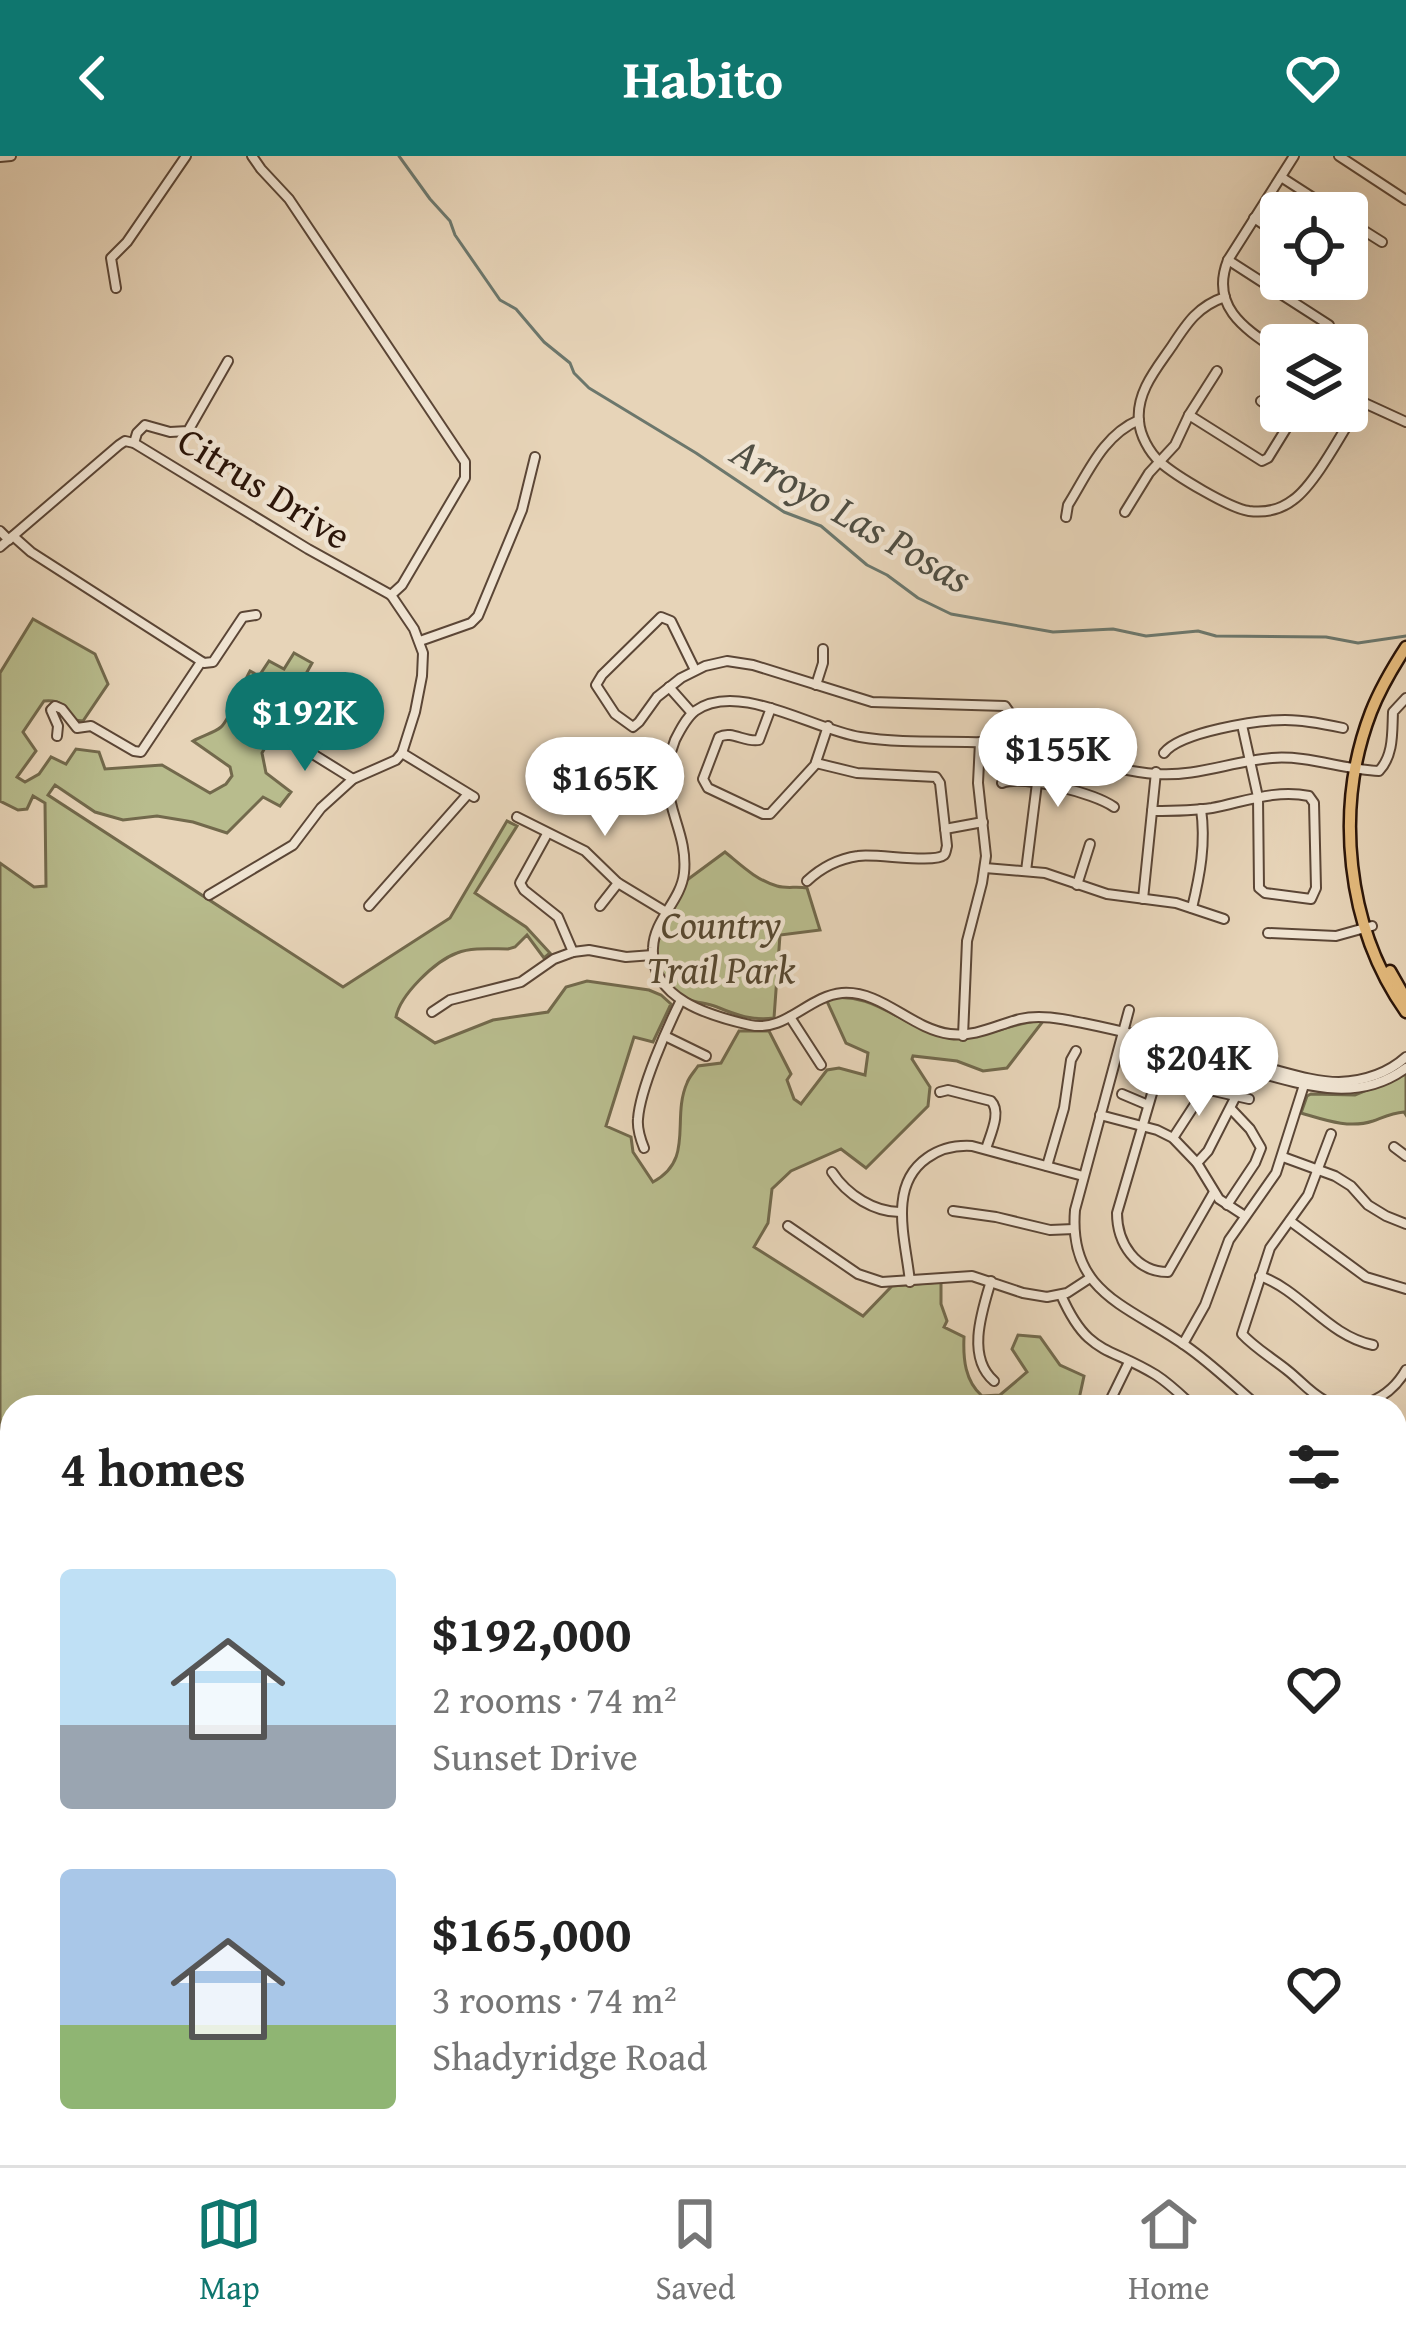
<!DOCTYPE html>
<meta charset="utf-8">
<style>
body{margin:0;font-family:"Gentium Book Plus",serif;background:#f6f6f6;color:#222;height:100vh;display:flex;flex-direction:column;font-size:45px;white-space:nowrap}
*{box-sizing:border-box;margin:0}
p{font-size:39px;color:#767676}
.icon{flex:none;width:66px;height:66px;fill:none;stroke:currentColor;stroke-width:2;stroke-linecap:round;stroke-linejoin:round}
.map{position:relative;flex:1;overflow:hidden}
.drawer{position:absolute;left:0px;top:1239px;width:1407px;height:771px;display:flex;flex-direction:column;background:#fff;border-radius:36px 36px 0 0;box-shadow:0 12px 48px #0002}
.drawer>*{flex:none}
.fabs{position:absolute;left:1260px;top:36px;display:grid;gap:24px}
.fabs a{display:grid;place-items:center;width:108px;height:108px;border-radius:12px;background:#fff;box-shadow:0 12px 48px #0002;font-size:60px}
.price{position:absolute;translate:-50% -102px;padding:0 27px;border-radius:42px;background:#fff;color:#222;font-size:39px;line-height:78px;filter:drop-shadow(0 3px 6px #0008)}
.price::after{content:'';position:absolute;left:50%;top:72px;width:36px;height:27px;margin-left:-18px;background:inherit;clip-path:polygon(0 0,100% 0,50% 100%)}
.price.selected{background:#0f766e;color:#fff}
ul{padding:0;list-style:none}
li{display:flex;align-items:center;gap:36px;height:300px;padding:0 60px}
li span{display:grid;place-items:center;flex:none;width:336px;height:240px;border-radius:12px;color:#555}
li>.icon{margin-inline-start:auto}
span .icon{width:144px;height:144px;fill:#fffc;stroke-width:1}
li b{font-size:51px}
h2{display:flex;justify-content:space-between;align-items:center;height:144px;padding:0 60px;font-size:51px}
header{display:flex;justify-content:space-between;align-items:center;height:156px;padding:0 60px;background:#0f766e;color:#fff;font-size:54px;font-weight:600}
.menu{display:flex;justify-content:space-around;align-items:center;height:168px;border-top:3px solid #e0e0e0;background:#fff;font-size:33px;color:#767676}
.menu a{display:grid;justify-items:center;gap:6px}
.menu .selected{color:#0f766e}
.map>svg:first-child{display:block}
.green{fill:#b8bc8d;stroke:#72694c;stroke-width:3}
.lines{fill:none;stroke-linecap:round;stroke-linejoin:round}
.stream{stroke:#6c776c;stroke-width:3}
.minor-casing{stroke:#5b4636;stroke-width:12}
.major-casing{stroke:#2c160a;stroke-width:15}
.minor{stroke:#efe3d1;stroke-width:8}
.major{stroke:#e4ba7c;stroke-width:10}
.labels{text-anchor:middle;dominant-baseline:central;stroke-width:9;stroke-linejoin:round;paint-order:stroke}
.street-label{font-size:39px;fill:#2c160a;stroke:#efe3d1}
.park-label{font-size:39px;font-style:italic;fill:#564831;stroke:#efe3d1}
.water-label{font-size:42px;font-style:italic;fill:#514f43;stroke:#efe3d1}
</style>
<header><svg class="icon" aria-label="back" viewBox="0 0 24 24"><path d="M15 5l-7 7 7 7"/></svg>Habito<svg class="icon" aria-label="heart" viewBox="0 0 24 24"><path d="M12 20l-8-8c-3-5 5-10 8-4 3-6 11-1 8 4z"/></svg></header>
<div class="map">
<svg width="1406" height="2009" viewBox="0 0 1406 2009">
<rect width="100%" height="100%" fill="#e7d4b8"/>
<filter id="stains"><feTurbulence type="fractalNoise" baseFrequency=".00167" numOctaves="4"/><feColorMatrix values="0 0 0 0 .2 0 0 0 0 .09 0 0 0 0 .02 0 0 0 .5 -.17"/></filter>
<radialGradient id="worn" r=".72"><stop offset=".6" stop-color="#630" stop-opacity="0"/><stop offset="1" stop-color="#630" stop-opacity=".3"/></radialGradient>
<g class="green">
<path d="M33,463L95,498L108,528L83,565L74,564C67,551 60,543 44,545L23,576L36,595L17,621L25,626L39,618L51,601L66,608L76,593L99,596L105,613L162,609L210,637L226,628L232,620L230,611L193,585C201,580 214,577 221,571C229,565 243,527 250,515L259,520L269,505L284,513L294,497L312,507L262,597L266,617L291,636L280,650L263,641L227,677L193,666L157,660L123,664L95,656L55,629L48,639L343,831L450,762L507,665L517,670L475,737L526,771L550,797L544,802L527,779L515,791L508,793C492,793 472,791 457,797C435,805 400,839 396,861L435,887L493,864L548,856L566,831L587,825L649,834L661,839L671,848L653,886L634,881L606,970L631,981L633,996L653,1026C695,1004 671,963 687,927C689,921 694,916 698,910L721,907L739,875H769L791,918L787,924L794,943L801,948L827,914L839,912L865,919L868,897L846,887L826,843C877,833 903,875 951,881C984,884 1012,866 1044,864L1007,912L983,915L957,905L913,900L912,903L930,931L928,950L866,1012L841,993L791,1015L772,1033L768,1067L754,1091L863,1160L892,1130L941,1126V1148L947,1165L944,1171L964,1181C963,1203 965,1225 982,1240L1000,1239L1027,1216L1012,1193L1018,1179L1040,1181L1060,1209L1084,1220L1079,1243L1072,1251H12V1297L0,1280V707L34,731L46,730L45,647L33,640L27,653L18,654L0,645V517Z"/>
<path d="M725,696C741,709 756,724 777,730C787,733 796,730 807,732L820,774L780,779L774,862C753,865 736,859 717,851C707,847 697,847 688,843C666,835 654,809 657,787L687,724Z"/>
<path d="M1406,918V959L1404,956C1392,957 1384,961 1373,965C1349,973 1325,964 1301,957L1307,940L1311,938L1355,939Z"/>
<path d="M0,1328L12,1340V1696L0,1695Z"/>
<path d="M1395,1576H1406V1994L1395,1986Z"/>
</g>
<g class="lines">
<path class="stream" d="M399,0L430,43L450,65L455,79L500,144L516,153L544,186L570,207L574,217L589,232L696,297L784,356L821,370L867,409L887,419L918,442L951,458L1053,476L1113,473L1146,480L1198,475L1216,480L1326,481L1358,487L1406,480"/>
<g class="minor-casing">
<g id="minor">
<path d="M252,0L261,13L289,43L465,306V322L402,429L391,439"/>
<path d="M1339,0L1406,44"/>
<path d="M0,1L11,0"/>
<path d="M1281,21L1337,57"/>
<path d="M1254,62L1281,80"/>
<path d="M1347,64L1382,86"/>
<path d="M1228,104L1329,169"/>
<path d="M1347,122L1355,128"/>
<path d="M116,132L111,102L127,86L186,0"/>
<path d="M1225,141C1198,150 1187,167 1172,190C1157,212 1136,236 1139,265C1140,279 1149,296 1160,306C1176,320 1229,352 1249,355C1265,357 1280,354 1293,344C1316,328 1345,271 1362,245"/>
<path d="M1281,197C1247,174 1209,152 1228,104L1294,0"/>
<path d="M1347,239L1406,266"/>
<path d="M1261,245L1291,264"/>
<path d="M1189,259L1262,305L1268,302L1297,255"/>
<path d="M134,287L137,277L145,269L170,276L188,275L228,205"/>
<path d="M1125,356L1149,317L1175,289L1189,259L1217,215"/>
<path d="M1066,361L1068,349C1088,317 1103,279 1139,264"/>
<path d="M0,375L9,384"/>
<path d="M13,380L31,396L204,507L213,506L243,461L256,459"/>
<path d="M0,391L119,289L125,285L134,287L308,393L391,439"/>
<path d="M420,485L471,467L478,460L522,354L535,301"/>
<path d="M695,514L671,465L661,461L602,519L596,529L615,558L633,571L639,566L657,541L681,522L705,510L727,505L753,509L872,546L1005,550L1012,560L1009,587"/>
<path d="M816,529L823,507V493"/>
<path d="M669,531L692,557"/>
<path d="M1406,542L1393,556C1392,576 1394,599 1379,615C1344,614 1308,599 1272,602C1232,605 1197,621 1156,618C1108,615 1062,592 1014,588C963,583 910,589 860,581C814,574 738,524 695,555C686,562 680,574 675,584C652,642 689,669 684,717C681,745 654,763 653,792C650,843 710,860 750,869C785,877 808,840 842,837C882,834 911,873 950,878C977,881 996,869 1020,863C1040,858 1063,863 1083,867C1142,879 1201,895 1260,910C1285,916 1313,926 1339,926C1364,925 1387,918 1406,901"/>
<path d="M771,552L759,584C745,587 732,574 719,581L703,623L708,632L763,658H770L815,609L828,570"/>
<path d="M279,577L353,623"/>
<path d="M57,580L58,570L51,554L55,550L62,553L77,572L91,570L134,595L141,596L201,506"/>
<path d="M402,597L474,641"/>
<path d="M1164,597C1180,576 1257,564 1285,564C1305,564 1324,568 1343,572"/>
<path d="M1002,627C1024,619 1094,637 1114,651"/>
<path d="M1152,655C1172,655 1192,655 1212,652C1244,646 1275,633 1309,640L1314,647L1316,732L1311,743L1265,737L1259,732L1258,641L1242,569"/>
<path d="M517,661L585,695L618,727L666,756"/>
<path d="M945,673L983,666"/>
<path d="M547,678L520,727L524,734L558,761L573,796"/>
<path d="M985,712L1045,717L1107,738L1176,747L1224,763"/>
<path d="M1026,715L1037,627"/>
<path d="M807,725C822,711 837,703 858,700C875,697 934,708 944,699C946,697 946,693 947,690L940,627L936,621L857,617L816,607"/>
<path d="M1077,729L1090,688"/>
<path d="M209,739L293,689L321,652L353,623L396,604L402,597L415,556L422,520L423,497L414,473L391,439"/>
<path d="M1143,743L1156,616"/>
<path d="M369,750L468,638"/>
<path d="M600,750L618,727"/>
<path d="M1192,752C1200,719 1206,687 1201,653"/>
<path d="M1268,777L1336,780L1372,770"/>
<path d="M1129,854L1075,1054C1068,1138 1130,1150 1186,1190C1212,1208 1235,1231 1259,1251"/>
<path d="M432,856L450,844L521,826L554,803L573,796L589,794L626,801L653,799"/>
<path d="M790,861L821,909"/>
<path d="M665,880L706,900"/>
<path d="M963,880L967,785L982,727L986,700L978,627L980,586"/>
<path d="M1159,890C1193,899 1226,909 1260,917C1310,931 1360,946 1406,912"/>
<path d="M1132,909L1205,933L1249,943"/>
<path d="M1158,917L1117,1057C1117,1087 1136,1116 1168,1116L1214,1036"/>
<path d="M940,936L948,934L991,945C1002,956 990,979 986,993"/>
<path d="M1122,938L1148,949"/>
<path d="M1100,959L1157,974L1173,982L1197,1007L1219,1043L1245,1060"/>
<path d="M1331,978L1308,1039L1270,1092L1242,1178C1255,1192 1272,1202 1287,1214C1300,1224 1310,1237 1324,1244C1356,1260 1390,1242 1406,1214"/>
<path d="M1173,982L1205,933"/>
<path d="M1394,991L1406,1000"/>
<path d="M644,992C640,982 637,973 638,963C640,933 667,872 681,844"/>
<path d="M1283,1001L1335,1020L1351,1030L1368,1049L1386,1060L1406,1068"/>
<path d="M1197,1007L1208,995L1236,940"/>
<path d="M1047,1010L1064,952L1071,904L1076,895"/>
<path d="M832,1016C847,1039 875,1057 902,1056"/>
<path d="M1227,1049L1255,1007L1261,992L1250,973L1232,954"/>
<path d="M953,1055L996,1061L1050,1074L1074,1073"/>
<path d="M1290,1065L1366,1121L1406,1133"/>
<path d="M788,1070L858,1118L882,1126L972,1120L1023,1137L1047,1141L1067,1137L1090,1122"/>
<path d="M1260,1120C1302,1135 1328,1180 1373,1189"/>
<path d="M991,1125C982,1155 966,1201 994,1225"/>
<path d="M910,1126C906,1085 887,1030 927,1002C941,992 955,989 972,990L1083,1020"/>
<path d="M1061,1139C1088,1200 1107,1189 1156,1219C1170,1228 1182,1240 1194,1251"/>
<path d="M1183,1188L1205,1149L1229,1084L1276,1017L1304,929"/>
<path d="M1107,1251L1129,1206"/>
<path d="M1397,1281L1406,1298"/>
<path d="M0,1294L12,1312"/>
<path d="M1395,1325L1406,1318"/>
<path d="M1395,1350L1406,1363"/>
<path d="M1395,1720L1406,1705"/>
<path d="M0,1765L8,1801"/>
<path d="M0,1969L12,1983"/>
<path d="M24,1998L33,2009"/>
<path d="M526,1998L552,2009"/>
<path d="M1022,1998L1110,2009"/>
<path d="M1395,1998L1406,2005"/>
<path d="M698,2009L722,1998"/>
<path d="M1125,2009L1159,1998"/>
</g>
</g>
<g class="major-casing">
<g id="major">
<path d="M1406,491C1393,511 1380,533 1371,556C1334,652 1346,771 1406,856"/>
<path d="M1390,815L1406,843"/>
</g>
</g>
<use href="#minor" class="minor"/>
<use href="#major" class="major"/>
</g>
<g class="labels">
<g class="street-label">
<text transform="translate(265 331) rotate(32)">Citrus Drive</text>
</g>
<g class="park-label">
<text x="721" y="767">Country<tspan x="721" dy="45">Trail Park</tspan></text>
</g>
<g class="water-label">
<text transform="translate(852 358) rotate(30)">Arroyo Las Posas</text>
</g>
</g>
<rect width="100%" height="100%" filter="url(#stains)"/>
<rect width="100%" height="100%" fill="url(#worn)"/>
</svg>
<div class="fabs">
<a><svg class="icon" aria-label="locate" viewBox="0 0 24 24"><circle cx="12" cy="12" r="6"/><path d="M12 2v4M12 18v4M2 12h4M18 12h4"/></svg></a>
<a><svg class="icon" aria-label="layers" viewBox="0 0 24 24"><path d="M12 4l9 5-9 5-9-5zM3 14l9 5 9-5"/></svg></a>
</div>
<b class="price selected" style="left:305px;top:618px">$192K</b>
<b class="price" style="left:1058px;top:654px">$155K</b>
<b class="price" style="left:605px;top:683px">$165K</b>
<b class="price" style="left:1199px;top:963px">$204K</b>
<section class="drawer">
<h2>4 homes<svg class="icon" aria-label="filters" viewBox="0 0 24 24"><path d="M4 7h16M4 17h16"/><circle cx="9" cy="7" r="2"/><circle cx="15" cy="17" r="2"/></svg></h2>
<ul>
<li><span style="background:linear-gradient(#bfe0f5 65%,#9aa5b1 0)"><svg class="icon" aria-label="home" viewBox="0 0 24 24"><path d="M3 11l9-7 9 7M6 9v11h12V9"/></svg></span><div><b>$192,000</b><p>2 rooms · 74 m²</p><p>Sunset Drive</p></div><svg class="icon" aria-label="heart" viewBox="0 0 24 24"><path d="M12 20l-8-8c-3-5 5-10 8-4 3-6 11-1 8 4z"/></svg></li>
<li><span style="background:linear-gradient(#a9c7e8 65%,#8fb573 0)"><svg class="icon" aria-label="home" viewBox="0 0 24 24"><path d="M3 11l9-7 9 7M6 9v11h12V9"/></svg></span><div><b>$165,000</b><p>3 rooms · 74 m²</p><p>Shadyridge Road</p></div><svg class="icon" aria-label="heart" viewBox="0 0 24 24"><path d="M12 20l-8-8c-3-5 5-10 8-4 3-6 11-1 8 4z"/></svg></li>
</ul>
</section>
</div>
<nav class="menu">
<a class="selected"><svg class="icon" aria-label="map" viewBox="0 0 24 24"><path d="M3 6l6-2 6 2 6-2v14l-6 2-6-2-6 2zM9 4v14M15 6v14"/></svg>Map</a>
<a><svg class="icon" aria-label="saved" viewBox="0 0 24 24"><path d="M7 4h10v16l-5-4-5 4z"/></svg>Saved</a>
<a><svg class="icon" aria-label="home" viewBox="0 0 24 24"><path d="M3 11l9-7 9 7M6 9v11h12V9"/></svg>Home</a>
</nav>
